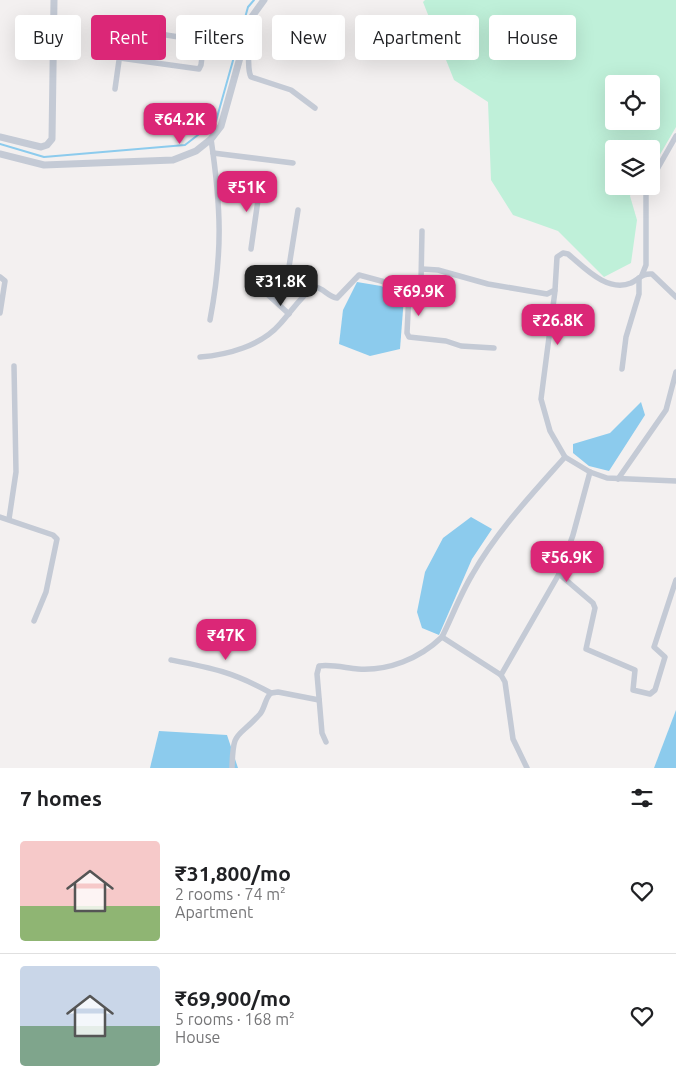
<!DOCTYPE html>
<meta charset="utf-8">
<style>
body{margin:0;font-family:Ubuntu,sans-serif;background:#f2f2f2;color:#202124;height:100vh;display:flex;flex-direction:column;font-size:19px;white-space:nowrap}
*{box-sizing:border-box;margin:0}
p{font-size:16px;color:#757577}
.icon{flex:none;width:28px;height:28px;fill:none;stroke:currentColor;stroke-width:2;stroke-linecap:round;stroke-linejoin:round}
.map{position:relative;height:768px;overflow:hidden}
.drawer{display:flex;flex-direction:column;background:#fff;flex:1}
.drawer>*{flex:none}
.banner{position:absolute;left:15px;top:15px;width:646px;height:45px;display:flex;gap:10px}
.buttons{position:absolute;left:605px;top:75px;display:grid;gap:10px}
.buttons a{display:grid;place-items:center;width:55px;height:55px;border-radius:5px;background:#fff;box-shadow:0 5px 20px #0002;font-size:25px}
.price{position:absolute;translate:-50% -42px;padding:0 11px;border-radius:10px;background:#db2777;color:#fff;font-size:16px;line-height:32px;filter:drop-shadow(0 1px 2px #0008)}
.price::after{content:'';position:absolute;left:50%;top:30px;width:15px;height:11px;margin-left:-8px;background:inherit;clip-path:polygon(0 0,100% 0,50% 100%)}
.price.on{background:#222;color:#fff}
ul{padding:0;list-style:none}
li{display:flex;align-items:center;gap:15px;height:125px;padding:0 20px}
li+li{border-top:1px solid #e0e0e0}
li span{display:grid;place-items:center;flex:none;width:140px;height:100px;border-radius:5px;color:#555}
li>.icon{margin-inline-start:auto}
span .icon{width:60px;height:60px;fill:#fffc;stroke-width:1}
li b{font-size:21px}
h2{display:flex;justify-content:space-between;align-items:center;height:60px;padding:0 20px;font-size:21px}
.tag{padding:0 18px;border-radius:5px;background:#fff;box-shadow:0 5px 20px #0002;font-size:18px;line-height:45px}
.tag.on{background:#db2777;color:#fff}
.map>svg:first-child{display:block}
.green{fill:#bff0d9;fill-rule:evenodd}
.water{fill:#8ccbed}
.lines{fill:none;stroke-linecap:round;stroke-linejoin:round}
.stream{stroke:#8ccbed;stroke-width:2}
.minor{stroke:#c4cad5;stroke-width:5.5}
.tertiary{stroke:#c4cad5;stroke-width:7}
</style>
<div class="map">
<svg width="676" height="768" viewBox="0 0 676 768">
<rect width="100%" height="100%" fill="#f3f0f0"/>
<path class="green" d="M425,0H676V127L651,170V149H614V186H634L630,196L637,220L631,263L604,277L558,231L513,215L491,180L488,102L454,80L423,2ZM614,84H651V121H614Z"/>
<g class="water">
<path d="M357,282L381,286L404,297L400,349L370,356L339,344L343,310Z"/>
<path d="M641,402L645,415L609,471L589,466L573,453V444L610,433Z"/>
<path d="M471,517L492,529L472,559L439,635L422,628L417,612L425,572L443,538Z"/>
<path d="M676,710V768H654Z"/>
<path d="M159,731L227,735L238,768H150Z"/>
</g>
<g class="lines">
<path class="stream" d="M0,144L44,157L185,145L216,121L248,7L254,0"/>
<g class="minor">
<path d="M120,58L199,69L201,65L204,41"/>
<path d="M115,89L123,32L127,29L244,47C252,54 246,67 251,77L291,90L315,108"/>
<path d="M213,153L293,163"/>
<path d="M651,180L676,136"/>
<path d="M219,195L254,197L258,200L251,249"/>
<path d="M422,269L438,270L488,284L547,294L555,290L557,257L563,253L568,254C584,267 607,293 631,283C639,279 643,273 652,274L676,297"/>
<path d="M642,275L646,265V190L648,186"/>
<path d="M0,277L5,281L0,313"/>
<path d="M555,291L541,399L550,431L565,457L590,472L607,478L676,481"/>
<path d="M409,292L419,285L421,282L422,231"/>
<path d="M289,314L266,293L277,279L288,273L298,210"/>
<path d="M210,320C223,252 221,207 211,139"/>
<path d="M200,357C227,355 261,346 280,324C291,312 301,296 314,287C323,287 328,297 337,298L359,275L396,285L409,292L407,333L409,337L446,341L461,346L494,348"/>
<path d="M622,369L626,337L639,294V278"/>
<path d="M618,479L666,410L676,372"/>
<path d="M0,517L53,535L57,539L46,592L34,621"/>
<path d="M9,519L16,472L14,366"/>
<path d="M559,574L593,603L595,608L586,649L635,670L633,690L650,694L655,690L665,657L654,647L676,580"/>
<path d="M442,637L501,675L505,682L513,739L527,768"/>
<path d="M171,660C212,668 233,672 271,693"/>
<path d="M501,675L559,574L573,535L590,472"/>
<path d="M326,742L322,733L317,674L319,666C331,664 346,668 358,669C388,671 419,659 442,637C452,617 460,595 472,575C497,531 532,494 565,457"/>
<path d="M232,768C233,728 237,740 260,714C265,708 265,698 271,693L278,692L319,700"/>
</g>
<g class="tertiary">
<path d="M0,137L41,147L47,145L52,139L54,0"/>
<path d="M0,154L44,165L173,160L196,151L211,139L221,126L251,18L264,0"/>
</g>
</g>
</svg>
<div class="buttons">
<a><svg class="icon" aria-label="locate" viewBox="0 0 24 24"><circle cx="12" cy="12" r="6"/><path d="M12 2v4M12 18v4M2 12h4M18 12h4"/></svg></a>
<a><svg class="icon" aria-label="layers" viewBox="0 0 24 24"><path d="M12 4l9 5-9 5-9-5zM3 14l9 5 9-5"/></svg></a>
</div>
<b class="price" style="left:180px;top:145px">₹64.2K</b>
<b class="price" style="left:247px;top:213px">₹51K</b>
<b class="price on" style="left:281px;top:307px">₹31.8K</b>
<b class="price" style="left:419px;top:317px">₹69.9K</b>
<b class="price" style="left:558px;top:346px">₹26.8K</b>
<b class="price" style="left:567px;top:583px">₹56.9K</b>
<b class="price" style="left:226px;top:661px">₹47K</b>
<div class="banner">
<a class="tag">Buy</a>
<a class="tag on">Rent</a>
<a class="tag">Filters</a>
<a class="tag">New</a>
<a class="tag">Apartment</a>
<a class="tag">House</a>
</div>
</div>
<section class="drawer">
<h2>7 homes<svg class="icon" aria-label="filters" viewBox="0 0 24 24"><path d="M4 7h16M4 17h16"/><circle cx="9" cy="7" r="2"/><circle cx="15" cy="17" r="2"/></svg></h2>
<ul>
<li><span style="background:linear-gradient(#f6c9c9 65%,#8fb573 0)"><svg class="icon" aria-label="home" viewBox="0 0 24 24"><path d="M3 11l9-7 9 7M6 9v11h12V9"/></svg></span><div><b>₹31,800/mo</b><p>2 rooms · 74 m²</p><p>Apartment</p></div><svg class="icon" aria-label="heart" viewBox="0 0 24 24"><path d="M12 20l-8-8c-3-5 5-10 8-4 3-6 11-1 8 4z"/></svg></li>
<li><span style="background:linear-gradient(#c9d6e8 60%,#7fa58c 0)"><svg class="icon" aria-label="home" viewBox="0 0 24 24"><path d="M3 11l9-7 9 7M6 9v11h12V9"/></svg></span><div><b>₹69,900/mo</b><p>5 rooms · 168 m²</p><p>House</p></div><svg class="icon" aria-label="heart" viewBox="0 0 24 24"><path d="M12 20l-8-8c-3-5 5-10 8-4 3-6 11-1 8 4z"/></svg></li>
</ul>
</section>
